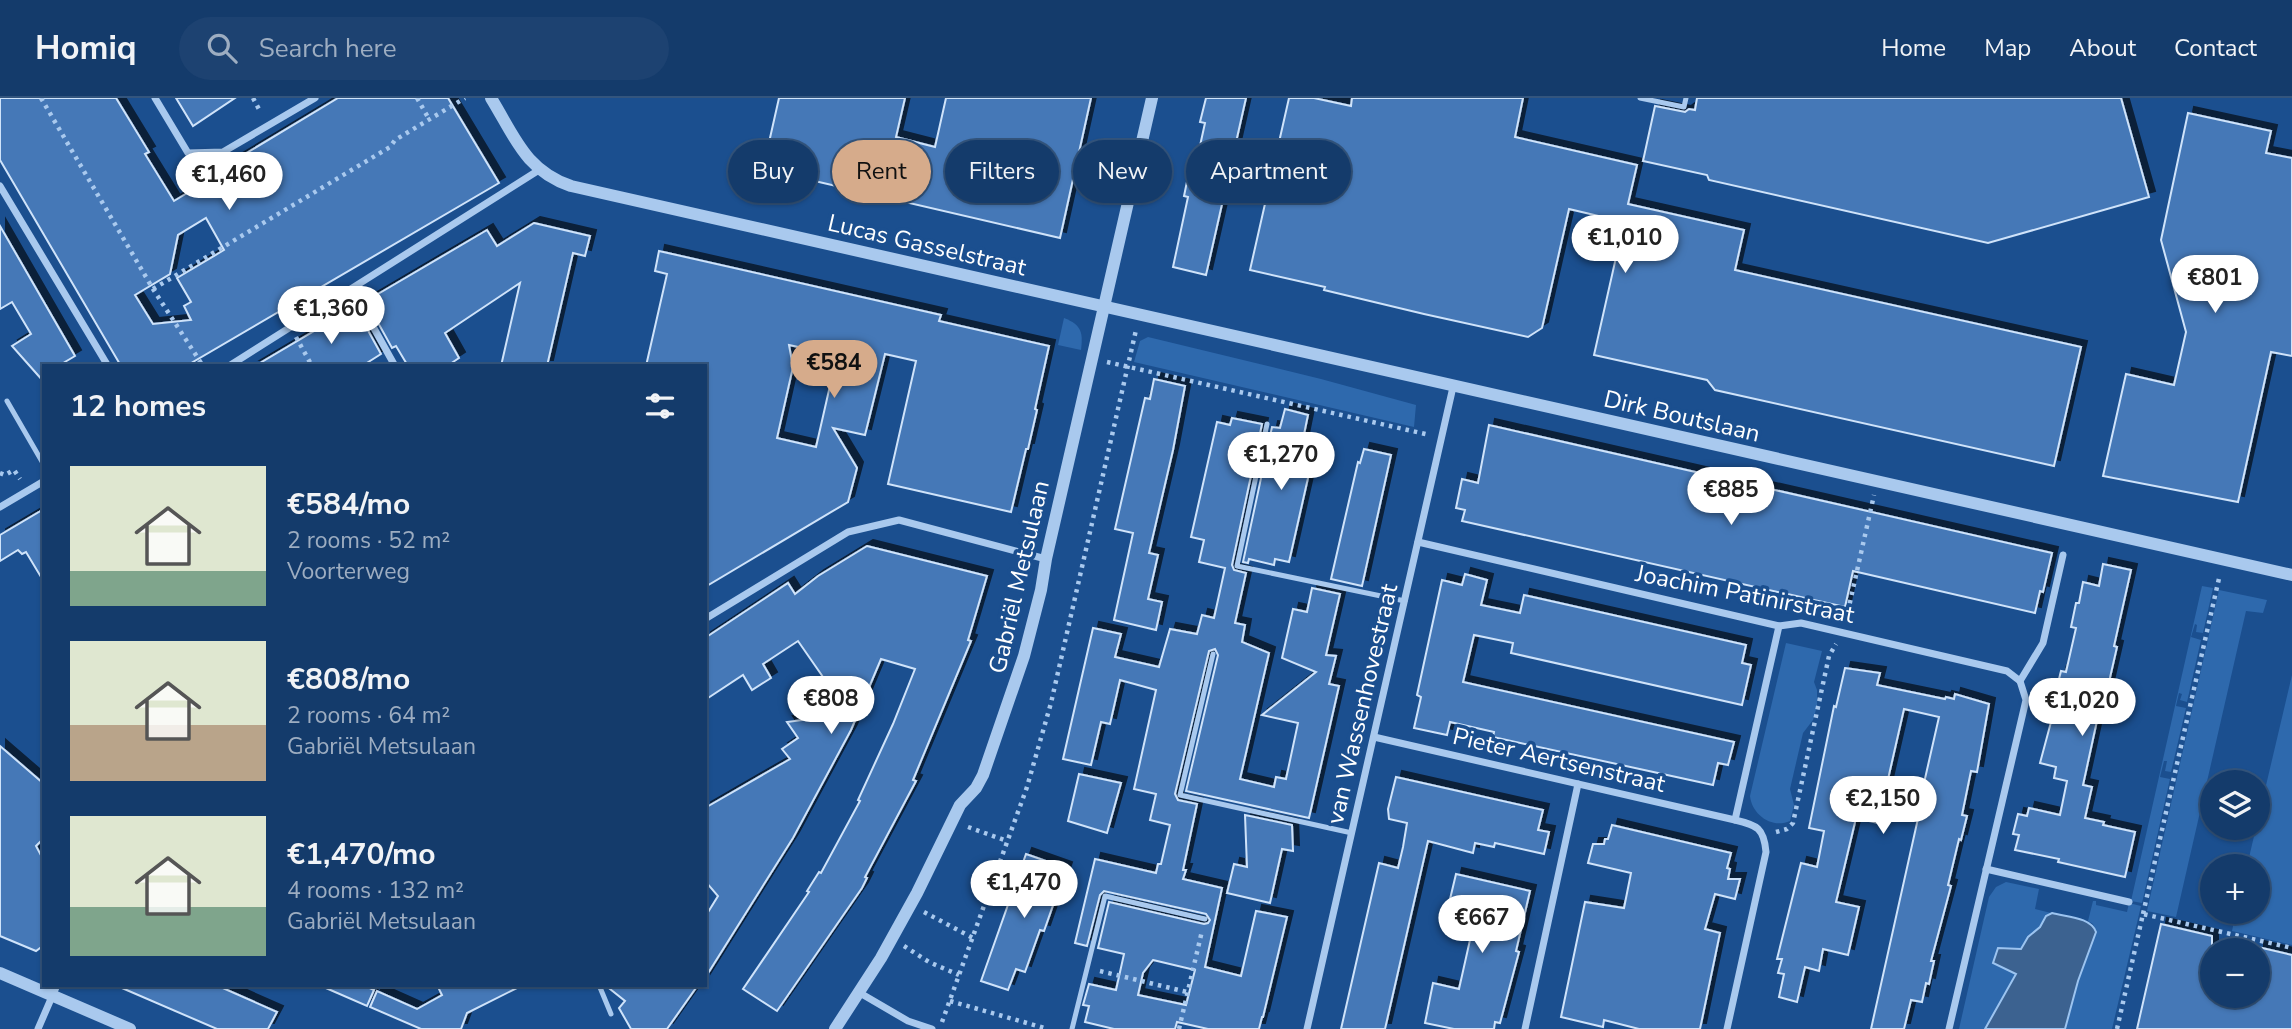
<!DOCTYPE html>
<meta charset="utf-8">
<style>
body{margin:0;font-family:"Nunito Sans",sans-serif;background:#1d4271;color:#f1f3f6;height:100vh;display:flex;flex-direction:column;font-size:26px;white-space:nowrap}
*{box-sizing:border-box;margin:0}
p{font-size:23px;color:#9dadc1}
.icon{flex:none;width:38px;height:38px;fill:none;stroke:currentColor;stroke-width:2;stroke-linecap:round;stroke-linejoin:round}
.map{position:relative;flex:1;overflow:hidden}
.details{position:absolute;left:42px;top:266px;width:665px;height:623px;display:flex;flex-direction:column;background:#143b6b;border-radius:0px;box-shadow:0 2px 5px #0004,0 0 0 2px #33557e}
.details>*{flex:none}
.guide{position:absolute;left:728px;top:42px;width:665px;height:63px;display:flex;gap:14px}
.tools{position:absolute;left:2200px;top:672px;display:grid;gap:14px}
.tools a{display:grid;place-items:center;width:70px;height:70px;border-radius:50%;background:#143b6b;box-shadow:0 2px 5px #0004,0 0 0 2px #33557e;font-size:35px}
.price{position:absolute;translate:-50% -60px;padding:0 16px;border-radius:24px;background:#fff;color:#222;font-size:23px;line-height:46px;filter:drop-shadow(0 2px 4px #0008)}
.price::after{content:'';position:absolute;left:50%;top:42px;width:21px;height:16px;margin-left:-10px;background:inherit;clip-path:polygon(0 0,100% 0,50% 100%)}
.price.on{background:#d6ab8b;color:#111}
ul{padding:0;list-style:none}
li{display:flex;align-items:center;gap:21px;height:175px;padding:0 28px}
li span{display:grid;place-items:center;flex:none;width:196px;height:140px;border-radius:0px;color:#555}
li>.icon{margin-inline-start:auto}
span .icon{width:84px;height:84px;fill:#fffc;stroke-width:1}
li b{font-size:30px}
h2{display:flex;justify-content:space-between;align-items:center;height:84px;padding:0 28px;font-size:30px}
.tag{padding:0 24px;border-radius:32px;background:#143b6b;box-shadow:0 2px 5px #0004,0 0 0 2px #33557e;font-size:24px;line-height:63px}
.tag.on{background:#d6ab8b;color:#111}
header{display:flex;align-items:center;gap:42px;box-sizing:border-box;height:98px;padding:0 35px;background:#143b6b;border-bottom:2px solid #33557e}
header strong{font-size:33px}
nav{display:flex;gap:38px;margin-inline-start:auto;font-size:24px}
.search{width:490px;height:63px;background:#1d4271;display:flex;align-items:center;gap:18px;box-sizing:border-box;padding:0 24px;border-radius:38px;color:#9dadc1;font-size:26px}
.map>svg:first-child{display:block}
.green{fill:#2e69ad}
.water{fill:#3c6290;stroke:#9cc4f0;stroke-width:2}
.building{fill:#4478b7;stroke:#cfe3fa;stroke-width:2;fill-rule:evenodd;filter:url(#shadow)}
.lines{fill:none;stroke-linecap:round;stroke-linejoin:round}
.path{stroke:#a9c9ee;stroke-width:4.5;stroke-dasharray:3.5 5;stroke-linecap:butt}
.service{stroke:#a9c9ee;stroke-width:5}
.minor{stroke:#a9c9ee;stroke-width:7}
.tertiary{stroke:#a9c9ee;stroke-width:12}
.labels{text-anchor:middle;dominant-baseline:central;stroke-width:7;stroke-linejoin:round;paint-order:stroke}
.street-label{font-size:24px;fill:#fff;stroke:#1b4f8f}
</style>
<header>
<strong>Homiq</strong>
<div class="search"><svg class="icon" aria-label="search" viewBox="0 0 24 24"><circle cx="10" cy="10" r="6"/><path d="M15 15l6 6"/></svg>Search here</div>
<nav><a>Home</a><a>Map</a><a>About</a><a>Contact</a></nav>
</header>
<div class="map">
<svg width="2292" height="931" viewBox="0 0 2292 931">
<defs>
<filter id="shadow"><feDropShadow dx="6" dy="-6" stdDeviation="0" flood-color="#0009"/></filter>
</defs>
<rect width="100%" height="100%" fill="#1b4f8f"/>
<g class="green">
<path d="M1064,220C1082,227 1083,235 1081,252L1058,247Z"/>
<path d="M1148,239L1321,281L1416,307L1414,329L1134,264L1140,243Z"/>
<path d="M2202,488L2213,490L2203,535L2196,534L2197,527L2195,526L2191,539L2201,542L2187,604L2180,602L2182,596L2179,595L2176,608L2186,610L2171,674L2165,673L2167,663H2164L2160,679L2170,681L2142,805L2131,803Z"/>
<path d="M2219,492L2267,502L2263,515L2246,513L2176,819L2147,813Z"/>
<path d="M1786,545L1822,553L1814,584L1817,592V608L1813,622L1803,635L1790,691L1794,707L1790,723C1772,731 1752,717 1750,698Z"/>
<path d="M2292,577V847L2232,833L2236,814H2258V768H2247Z"/>
<path d="M2006,784L2039,791L2035,811L2051,815L2046,818L2040,829L2028,839L2021,851L1994,864L2016,876L1985,931H1959L1989,799L1996,789Z"/>
<path d="M2093,803H2096V807L2127,814L2129,805L2141,808L2112,931H2065L2078,883L2096,834L2093,826L2088,823Z"/>
</g>
<path class="water" d="M2052,815C2066,819 2091,819 2096,834L2078,883L2065,931H1985L2016,876L1993,865L1998,850L2021,851L2028,839L2040,829L2046,818Z"/>
<g class="building">
<path d="M0,0H116L149,54L145,56L174,103L222,74L220,71L338,0H448L499,85L186,268H121L0,62ZM206,120L224,152L177,180L191,204L184,208L191,222L153,226L135,197L170,176L178,137Z"/>
<path d="M176,0H235L193,28Z"/>
<path d="M779,0H905L896,39L935,49L946,0H1091L1060,140L763,71Z"/>
<path d="M1206,0H1246L1206,177L1173,169L1188,99L1184,98L1189,74L1194,75L1205,25L1200,24Z"/>
<path d="M1289,0H1314L1351,8L1352,0H1523L1515,39L1637,67L1628,106L1744,132L1735,172L2081,249L2054,368L1715,292L1707,282L1594,257L1624,124L1569,111L1542,230L1528,239L1424,216L1324,192L1325,189L1250,172Z"/>
<path d="M1697,0H2121L2149,99L1988,145L1709,82L1707,77L1643,63L1655,8L1685,14L1689,11L1695,12Z"/>
<path d="M2188,15L2271,33L2266,55L2292,60V258L2271,254L2238,404L2103,378L2126,276L2174,287L2186,234L2161,142Z"/>
<path d="M534,125L590,138L585,158L573,155L547,268H501L520,185L445,235L459,260L447,268H408L396,248L392,250L366,203L487,132L497,148Z"/>
<path d="M0,128L75,258L58,268H44V284L12,248L31,236L12,204L0,211Z"/>
<path d="M659,153L941,217L939,223L1049,248L1035,311L1037,312L1028,351H1026L1011,414L888,386L916,263L885,256L865,337L833,330L857,370L848,404L705,489V268H646L667,176L655,173ZM789,247L837,257L816,349L777,340L793,269Z"/>
<path d="M355,209L381,256L362,268H255Z"/>
<path d="M1154,281L1185,288L1173,352L1149,455L1158,457L1148,501L1162,504L1156,532L1114,522L1133,435L1115,431L1145,300L1150,301Z"/>
<path d="M1285,311L1308,317L1302,346L1315,349L1289,464L1275,461L1274,467L1249,461L1248,465L1243,464L1272,329L1280,330Z"/>
<path d="M1232,320L1262,326L1232,467L1234,472L1246,475L1235,525L1245,527L1242,544L1269,555L1240,681L1274,689L1276,679L1286,681L1298,625L1262,617L1316,574L1282,560L1293,511L1307,514L1312,490L1340,496L1326,557L1336,558L1329,586L1339,588L1309,720L1186,693L1218,557L1215,551L1209,553L1175,696L1178,702L1197,706L1183,772H1186L1183,781L1222,790L1205,869L1241,878L1256,813L1287,819L1263,919H1262L1259,931H1208L1177,924L1175,931H1114L1085,924L1089,908L1083,907L1089,886L1116,892L1124,856L1098,850L1109,804L1204,826L1208,825L1210,822L1206,816L1104,793L1100,797L1087,848L1075,845L1095,761L1156,775L1158,766H1161L1170,727L1150,722L1156,696L1134,691L1156,592L1120,582L1110,626L1101,624L1091,667L1063,661L1093,530L1121,536L1115,559L1159,569L1170,531L1197,536L1202,517L1214,520L1225,470L1199,464L1204,442L1191,439L1217,324L1230,327ZM1153,862L1195,872L1186,907L1138,897L1143,875Z"/>
<path d="M1489,327L2052,455L2043,494L2040,493L2035,515L1853,473L1845,509L1462,423L1465,412L1456,410L1462,381L1478,385Z"/>
<path d="M1364,351L1391,357L1362,488L1331,481L1358,364L1360,365Z"/>
<path d="M44,411V484L26,454L22,456L18,452L0,463V437Z"/>
<path d="M867,448L987,478L968,542L971,543L913,682L916,683L865,779L867,780L862,790L777,913L743,891L809,794L807,793L819,774L821,775L860,703L858,702L893,626L915,571L881,561L851,632L793,740L705,880V819L718,798L705,783V710L790,661L782,651L798,640L787,624L818,620L809,607L832,592L798,543L763,566L771,580L752,592L743,577L705,602V540L788,485L795,496L818,478Z"/>
<path d="M2103,466L2131,472L2114,548L2117,549L2101,619L2098,618L2083,687L2092,689L2085,720L2104,724L2103,727L2135,734L2125,779L2058,764L2059,761L2015,752L2019,737L2013,736L2018,716L2027,718L2029,710L2060,717L2067,683L2054,680L2056,669L2040,665L2058,598L2055,597L2061,573L2066,574L2076,530L2071,529L2076,505H2079L2083,484L2099,488Z"/>
<path d="M1465,476L1487,482L1481,507L1520,515L1524,497L1746,547L1742,565L1751,567L1742,607L1511,555L1513,545L1474,537L1463,584L1734,644L1728,667L1718,665L1713,687L1493,639L1494,634L1450,624L1447,637L1414,630L1421,599L1417,597L1442,482L1462,487Z"/>
<path d="M1845,570L1880,575L1877,587L1945,601L1946,599L1954,601L1955,596L1989,606L1977,674L1971,673L1962,717L1967,718L1961,742L1959,741L1948,787L1951,788L1931,863H1934L1929,886L1926,885L1922,904L1911,902L1904,931H1871L1921,707H1919L1939,619L1904,611L1878,725L1856,720L1836,804L1859,809L1848,857L1823,851L1819,873L1805,869L1797,904L1779,899L1784,876L1778,875L1782,861H1777L1801,765L1817,769L1824,733L1809,730L1834,608L1836,609Z"/>
<path d="M0,648L44,686V740L36,748L44,763V847L36,853L0,838Z"/>
<path d="M1079,676L1121,685L1107,735L1068,723Z"/>
<path d="M1396,679L1543,712L1538,732L1549,734L1544,756L1495,745L1494,749L1475,745L1473,755L1428,743L1385,931H1341L1379,765L1398,770L1403,749L1407,725L1389,721L1388,711Z"/>
<path d="M1245,717L1292,727L1293,753L1282,751L1270,805L1227,795L1234,766L1247,769Z"/>
<path d="M1612,727L1731,755L1727,770L1730,771L1728,781H1740L1735,801L1715,796L1705,831L1720,835L1700,931H1639L1604,922L1603,929L1561,919L1585,804L1624,810L1631,775L1588,765L1593,746H1604L1605,741H1608Z"/>
<path d="M1026,756L1066,770L1044,833L1040,832L1025,874L1016,871L1008,892L981,883Z"/>
<path d="M1456,776L1530,793L1516,853L1519,854L1500,925L1495,924L1494,931H1454L1425,925L1433,885L1459,891L1474,824L1446,818Z"/>
<path d="M2161,826L2212,838V898H2258V849L2292,857V931H2137Z"/>
<path d="M115,887H216L277,914L268,931H217Z"/>
<path d="M319,887H363L374,892L367,908Z"/>
<path d="M437,887H523L467,915L461,931H421L370,909L377,893L417,911L442,897Z"/>
<path d="M605,887H698L667,931H631L619,910L625,903Z"/>
</g>
<g class="lines">
<g class="path">
<path d="M41,0L153,191L203,268"/>
<path d="M253,0L261,15"/>
<path d="M417,0L429,21"/>
<path d="M153,191L390,49L395,42L465,0"/>
<path d="M296,239L312,268"/>
<path d="M1107,264L1430,337"/>
<path d="M0,375L5,377L14,372L20,381"/>
<path d="M1846,522L1874,397"/>
<path d="M968,729L1007,743"/>
<path d="M1776,734L1787,731L1793,725L1829,558L1836,546"/>
<path d="M924,814L973,840"/>
<path d="M2143,816L2220,476"/>
<path d="M904,848L929,864L959,877"/>
<path d="M1100,873L1187,894"/>
<path d="M950,903L1048,931"/>
<path d="M942,924L1027,689L1051,605L1136,232"/>
<path d="M1179,931L1202,833"/>
<path d="M2117,931L2143,816L2292,850"/>
</g>
<g class="service">
<path d="M1640,0L1684,9L1686,0"/>
<path d="M7,303L44,367"/>
<path d="M1267,326L1237,468L1405,503"/>
<path d="M1213,556L1180,697L1352,735"/>
<path d="M599,887L611,916"/>
<path d="M1072,931L1105,798L1205,821"/>
</g>
<g class="minor">
<path d="M155,0L188,55L223,54L315,0"/>
<path d="M0,88L108,268"/>
<path d="M352,191L395,268"/>
<path d="M229,268L539,72"/>
<path d="M0,409L44,383"/>
<path d="M1418,444L1779,528L1801,525L2007,573L2020,583"/>
<path d="M705,521L848,434L899,422L1046,461"/>
<path d="M1374,639L1735,722"/>
<path d="M1986,771L2129,804"/>
<path d="M860,895L908,923L932,931"/>
<path d="M38,931L57,887"/>
<path d="M1307,931L1453,289"/>
<path d="M1525,931L1578,686"/>
<path d="M1727,931L1766,754C1764,730 1757,727 1735,722L1779,528"/>
<path d="M1949,931L2026,602L2020,583L2043,545L2063,457"/>
</g>
<g class="tertiary">
<path d="M491,0C515,39 525,72 571,88L2292,477"/>
<path d="M0,875L130,931"/>
<path d="M835,931L881,860L917,795L960,707L976,690L983,677L1024,558L1041,492L1046,461L1152,0"/>
</g>
</g>
<g class="labels">
<g class="street-label">
<text transform="translate(927 147) rotate(13)">Lucas Gasselstraat</text>
<text transform="translate(1682 318) rotate(13)">Dirk Boutslaan</text>
<text transform="translate(1019 479) rotate(-77)">Gabriël Metsulaan</text>
<text transform="translate(1745 496) rotate(11)">Joachim Patinirstraat</text>
<text transform="translate(1362 606) rotate(-77)">van Wassenhovestraat</text>
<text transform="translate(1559 662) rotate(13)">Pieter Aertsenstraat</text>
</g>
</g>
</svg>
<div class="tools">
<a><svg class="icon" aria-label="layers" viewBox="0 0 24 24"><path d="M12 4l9 5-9 5-9-5zM3 14l9 5 9-5"/></svg></a>
<a>+</a>
<a>−</a>
</div>
<b class="price" style="left:229px;top:114px">€1,460</b>
<b class="price" style="left:1625px;top:177px">€1,010</b>
<b class="price" style="left:2215px;top:217px">€801</b>
<b class="price" style="left:331px;top:248px">€1,360</b>
<b class="price on" style="left:834px;top:302px">€584</b>
<b class="price" style="left:1281px;top:394px">€1,270</b>
<b class="price" style="left:1731px;top:429px">€885</b>
<b class="price" style="left:831px;top:638px">€808</b>
<b class="price" style="left:2082px;top:640px">€1,020</b>
<b class="price" style="left:1883px;top:738px">€2,150</b>
<b class="price" style="left:1024px;top:822px">€1,470</b>
<b class="price" style="left:1482px;top:857px">€667</b>
<div class="guide">
<a class="tag">Buy</a>
<a class="tag on">Rent</a>
<a class="tag">Filters</a>
<a class="tag">New</a>
<a class="tag">Apartment</a>
</div>
<section class="details">
<h2>12 homes<svg class="icon" aria-label="filters" viewBox="0 0 24 24"><path d="M4 7h16M4 17h16"/><circle cx="9" cy="7" r="2"/><circle cx="15" cy="17" r="2"/></svg></h2>
<ul>
<li><span style="background:linear-gradient(#dfe7d0 75%,#7fa58c 0)"><svg class="icon" aria-label="home" viewBox="0 0 24 24"><path d="M3 11l9-7 9 7M6 9v11h12V9"/></svg></span><div><b>€584/mo</b><p>2 rooms · 52 m²</p><p>Voorterweg</p></div></li>
<li><span style="background:linear-gradient(#dfe7d0 60%,#b9a48a 0)"><svg class="icon" aria-label="home" viewBox="0 0 24 24"><path d="M3 11l9-7 9 7M6 9v11h12V9"/></svg></span><div><b>€808/mo</b><p>2 rooms · 64 m²</p><p>Gabriël Metsulaan</p></div></li>
<li><span style="background:linear-gradient(#dfe7d0 65%,#7fa58c 0)"><svg class="icon" aria-label="home" viewBox="0 0 24 24"><path d="M3 11l9-7 9 7M6 9v11h12V9"/></svg></span><div><b>€1,470/mo</b><p>4 rooms · 132 m²</p><p>Gabriël Metsulaan</p></div></li>
</ul>
</section>
</div>
